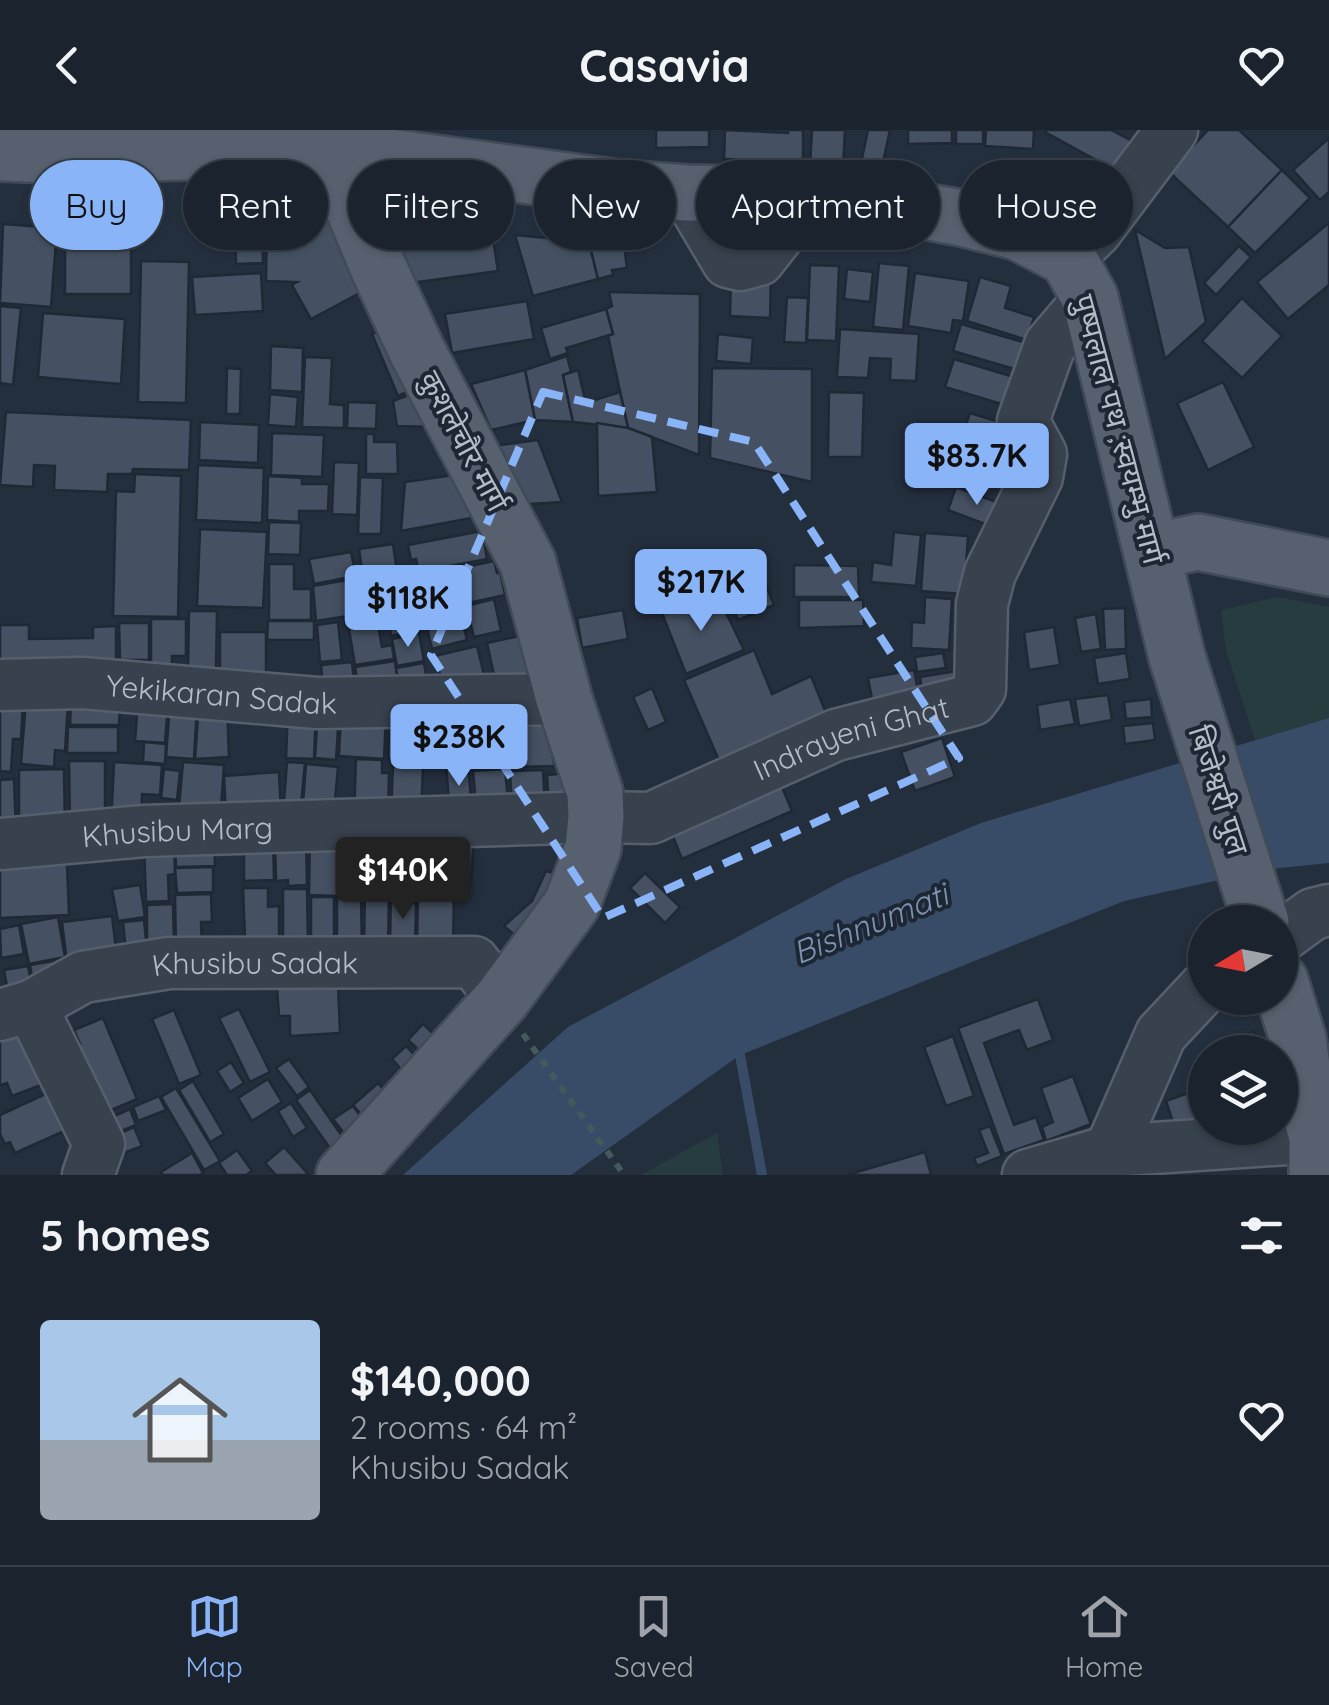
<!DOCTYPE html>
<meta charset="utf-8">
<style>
body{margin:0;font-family:Quicksand,"Noto Sans Devanagari",sans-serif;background:#242b36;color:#f1f3f6;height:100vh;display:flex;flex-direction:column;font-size:38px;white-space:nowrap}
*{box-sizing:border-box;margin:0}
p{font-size:32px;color:#a0a4aa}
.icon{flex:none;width:55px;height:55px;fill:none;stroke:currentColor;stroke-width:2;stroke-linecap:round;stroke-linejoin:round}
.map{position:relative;height:1045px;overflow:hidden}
.panel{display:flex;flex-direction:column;background:#1b232e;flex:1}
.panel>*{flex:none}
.hud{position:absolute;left:30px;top:30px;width:1270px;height:90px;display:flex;gap:20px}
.needle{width:65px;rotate:260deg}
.fabs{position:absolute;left:1188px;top:775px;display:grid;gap:20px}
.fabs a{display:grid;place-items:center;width:110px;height:110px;border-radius:50%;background:#1b232e;box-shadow:0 2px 8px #0004,0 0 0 2px #39404a;font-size:50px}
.price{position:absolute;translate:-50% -85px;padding:0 22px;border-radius:10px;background:#8ab4f8;color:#111;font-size:32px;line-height:65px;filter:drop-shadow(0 2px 5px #0008)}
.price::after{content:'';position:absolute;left:50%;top:60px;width:30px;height:22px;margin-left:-15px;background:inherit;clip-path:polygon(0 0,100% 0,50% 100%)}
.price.active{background:#222;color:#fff}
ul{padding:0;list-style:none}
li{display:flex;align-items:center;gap:30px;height:250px;padding:0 40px}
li+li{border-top:2px solid #39404a}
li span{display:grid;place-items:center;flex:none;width:280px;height:200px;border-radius:10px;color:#555}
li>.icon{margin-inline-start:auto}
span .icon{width:120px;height:120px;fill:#fffc;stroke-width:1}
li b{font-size:42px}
h2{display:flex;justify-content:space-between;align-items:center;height:120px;padding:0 40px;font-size:42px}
.tag{padding:0 35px;border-radius:45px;background:#1b232e;box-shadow:0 2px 8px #0004,0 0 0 2px #39404a;font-size:35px;line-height:90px}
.tag.active{background:#8ab4f8;color:#111}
header{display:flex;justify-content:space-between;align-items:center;height:130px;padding:0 40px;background:#1b232e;font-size:45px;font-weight:700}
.dock{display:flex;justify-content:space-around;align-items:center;height:140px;border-top:2px solid #39404a;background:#1b232e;font-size:28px;color:#a0a4aa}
.dock a{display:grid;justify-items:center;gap:5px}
.dock .active{color:#8ab4f8}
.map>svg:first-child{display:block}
.green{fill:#263c3f}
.water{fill:#394c67}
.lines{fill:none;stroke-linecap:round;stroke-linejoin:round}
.stream{stroke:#394c67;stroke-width:10}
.building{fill:#455162;stroke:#1f2835;stroke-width:2.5}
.minor-casing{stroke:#565f6c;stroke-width:55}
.major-casing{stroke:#414a57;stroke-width:60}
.path{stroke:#44595c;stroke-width:6;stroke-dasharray:8 8;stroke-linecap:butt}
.minor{stroke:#38414e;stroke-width:50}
.major{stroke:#56606e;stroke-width:55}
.marked{fill:none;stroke:#8ab4f8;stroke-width:8;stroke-dasharray:20 12;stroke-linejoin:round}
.labels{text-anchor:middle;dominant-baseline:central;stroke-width:8;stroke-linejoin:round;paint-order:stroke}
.street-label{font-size:30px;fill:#b4bcc9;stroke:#1d2633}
.water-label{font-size:32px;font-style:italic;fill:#7c92b1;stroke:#1d2633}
</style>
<header><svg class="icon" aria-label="back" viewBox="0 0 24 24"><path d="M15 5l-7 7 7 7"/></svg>Casavia<svg class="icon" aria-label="heart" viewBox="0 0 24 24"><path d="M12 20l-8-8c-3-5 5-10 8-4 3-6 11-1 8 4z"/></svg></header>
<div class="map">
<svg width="1329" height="1045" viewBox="0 0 1329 1045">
<rect width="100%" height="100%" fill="#242f3e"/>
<g class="green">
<path d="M1278,467L1329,477V588L1255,610L1226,520L1221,480Z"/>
<path d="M717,1003L723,1045H641Z"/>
</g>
<path class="water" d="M1329,588V733L1269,739L1124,771L740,925L571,1045H403L568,897L846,749L981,693Z"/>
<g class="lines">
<path class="stream" d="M740,925L762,1045"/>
</g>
<g class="building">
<path d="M656,0H709V17L656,18Z"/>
<path d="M725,0L788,3V0H803V32L724,29Z"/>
<path d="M812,0H845L843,37L810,35Z"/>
<path d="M868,0H890L880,46L859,42Z"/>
<path d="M908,0H952V13L908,14Z"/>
<rect x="956" y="0" width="27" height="14"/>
<path d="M986,0H1034L1033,19L985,16Z"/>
<path d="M1046,0H1111L1134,12L1118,42L1045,2Z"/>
<path d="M1208,0H1239L1282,40L1228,97L1169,42Z"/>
<path d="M1329,8V62L1320,70L1293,40Z"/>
<path d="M1282,40L1310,68L1255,123L1228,97Z"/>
<path d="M1016,41L1054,63L1047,78L1007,58Z"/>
<path d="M488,77L498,141L404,154L395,91Z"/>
<path d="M267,81L325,83L369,158L311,189L292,155L297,152L266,151Z"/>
<path d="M262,87L263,133L236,134L235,88Z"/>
<path d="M1329,93V155L1288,189L1257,152Z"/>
<path d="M3,94L57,98L51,177L0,173Z"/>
<rect x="65" y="94" width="66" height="70"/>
<path d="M1135,100L1165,118L1189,117L1206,192L1165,229Z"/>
<path d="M515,105L589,112L598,149L533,166Z"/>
<path d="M589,112L624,115L627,138L612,140L613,145L598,149Z"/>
<path d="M1239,116L1251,127L1216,165L1204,153Z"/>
<path d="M141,131L189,132L186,273L138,272Z"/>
<path d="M879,133L909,136L903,200L873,197Z"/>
<path d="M810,135L839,136L836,211L807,210Z"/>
<path d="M847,139L873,142L870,172L844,169Z"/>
<path d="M261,143L263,181L195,185L192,147Z"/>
<path d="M915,143L969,151L963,191L953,190L951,203L908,196Z"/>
<path d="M731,146H771L770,188L730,186Z"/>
<path d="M980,147L1011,156L1005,178L1034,187L1027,210L967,191Z"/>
<path d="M609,162L700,164L699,325L628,298L608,206L613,204L606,179L612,176Z"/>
<path d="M787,167L808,168L806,213L784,212Z"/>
<path d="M1242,168L1282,206L1242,248L1202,211Z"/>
<path d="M527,171L534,209L452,223L445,184Z"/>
<path d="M0,176L21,178L13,255L0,253Z"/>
<path d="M606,179L613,204L566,218L568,223L550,229L541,198Z"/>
<path d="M43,183L125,189L121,254L38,247Z"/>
<path d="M961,194L1033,215L1025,242L953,221Z"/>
<path d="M391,196L416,258L398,266L372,204Z"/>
<path d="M840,199L919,204L916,251L890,250L891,229L870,228L868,248L837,247Z"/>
<path d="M718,204L753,208L751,234L716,231Z"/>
<path d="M271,216L303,218L302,262L270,260Z"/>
<path d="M567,226L571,242L563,245L573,292L535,290L525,240Z"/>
<path d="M305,227L332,228L330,274L344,275V298L302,297Z"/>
<path d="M954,229L1017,248L1008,276L945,257Z"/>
<path d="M227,238L241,239L240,284H226Z"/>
<path d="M712,238L812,239V352L710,328Z"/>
<path d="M525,240L535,290L491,300L471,254Z"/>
<path d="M578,240L586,273L620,262L628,298L573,292L563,245Z"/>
<path d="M1223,252L1254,317L1208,340L1177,273Z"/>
<path d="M422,260L436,297L397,296L393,271Z"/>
<path d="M829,262L864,263L862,327H828Z"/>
<path d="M270,264L298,267L296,297L268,295Z"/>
<path d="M348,272L377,273L376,299L347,298Z"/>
<path d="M6,282L191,290L189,340L133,339L132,344H108L107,362L54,360L55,336L34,335L33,357L0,355Z"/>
<path d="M970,283L1003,293L993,329L958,318Z"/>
<path d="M200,292L259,295L258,333L199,330Z"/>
<path d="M597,293L628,298L652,307L657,362L598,366Z"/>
<path d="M272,303L324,305L322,347L271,345Z"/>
<path d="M366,304H374V312H397L398,344H366Z"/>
<path d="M538,310L562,372L515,375L492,316Z"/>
<path d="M334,332L359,333L357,385L332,384Z"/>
<path d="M198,335L264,338L262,393L196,390Z"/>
<path d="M135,344L181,346L178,487L113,486L116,361L134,362Z"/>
<path d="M461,344L477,387L401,401L405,352Z"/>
<path d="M268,346L302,348V354H329L328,381H299V392L267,390Z"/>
<path d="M360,347L383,348L381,404H358Z"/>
<path d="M956,357L1007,376L998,399L948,380Z"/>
<path d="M269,392L301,393L300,425L268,424Z"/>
<path d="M200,399L267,402L263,478L197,476Z"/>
<path d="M482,401L487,429L419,442L416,429L411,430L408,415Z"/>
<path d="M894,402L921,405L916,456L871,452L873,432L891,435Z"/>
<path d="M925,403L968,406L964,464L921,461Z"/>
<path d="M393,414L399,455L365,460L359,419Z"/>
<path d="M351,422L356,446L314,454L309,429Z"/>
<path d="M494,431L497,443L500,442L505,465L427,482L419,447Z"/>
<path d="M269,434H294V459H311V490H269Z"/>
<path d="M794,435L858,436L859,467H794Z"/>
<path d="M347,450L349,464L363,461L367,483L316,491L313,456Z"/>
<path d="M415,452L419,472L369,482L365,463Z"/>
<path d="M767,458L774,475L738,490L731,473Z"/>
<path d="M925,467L952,469L949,520L911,518L912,492L924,493Z"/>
<path d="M494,469L501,501L474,507L466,476Z"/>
<path d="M720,470L744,520L686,544L660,478Z"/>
<path d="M799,470H863L864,496L799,498Z"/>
<path d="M459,477L467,510L432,519L424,485Z"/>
<path d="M1125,478L1126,519L1105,520L1103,479Z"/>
<path d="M414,480L417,501L391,506L388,485Z"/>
<path d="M623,480L628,509L582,518L577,488Z"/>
<path d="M189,481H217L216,542H188Z"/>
<path d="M376,483L382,517L392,515L394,529L355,535L347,488Z"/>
<path d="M1096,484L1101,519L1081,522L1075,488Z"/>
<path d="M151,489H186V526H172V542H151Z"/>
<path d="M268,491H314V510H267Z"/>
<path d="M338,492L342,530L320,532L317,495Z"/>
<path d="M119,493H149V530H120Z"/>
<path d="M0,495H29V509L93,508V497L116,496V539L0,540Z"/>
<path d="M1054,497L1060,535L1029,540L1024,502Z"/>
<rect x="220" y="502" width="46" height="44"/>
<path d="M419,503L424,531L397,536L392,509Z"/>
<path d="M528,504L540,554L498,563L487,513Z"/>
<path d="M477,516L485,549L444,559L435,526Z"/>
<path d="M754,520L772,564L811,546L828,588L721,635L684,550Z"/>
<path d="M943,523L946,538L917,542L915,527Z"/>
<path d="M1126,523L1130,549L1098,554L1094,528Z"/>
<path d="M395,531L398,554L359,560L355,537Z"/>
<path d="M352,532L354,553L323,556L321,535Z"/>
<path d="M424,533L428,556L400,561L396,538Z"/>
<path d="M914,540L918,560L872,569L868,548Z"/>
<path d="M963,540L965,555L922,562L920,547Z"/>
<path d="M652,558L666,592L648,600L633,567Z"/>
<path d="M1108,565L1112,590L1079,596L1075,569Z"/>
<path d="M0,568L23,570L21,609H13L11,642L0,641Z"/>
<path d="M1070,569L1075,594L1040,600L1037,575Z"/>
<path d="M1151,569L1152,587L1126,589L1124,572Z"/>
<path d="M26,570L68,573L65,621L55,620L54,637L21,634Z"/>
<path d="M71,572H120L119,595H70Z"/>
<path d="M138,572L168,574L165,613L135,611Z"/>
<path d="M170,573L197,575L194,629L166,627Z"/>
<path d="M199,574L227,576L229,627L195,629Z"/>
<path d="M288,578L316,579L314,629L286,628Z"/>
<path d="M318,580L339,582L336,630L315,628Z"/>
<path d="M341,582L386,585L384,629L339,626Z"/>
<path d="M390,583L416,585L413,630L388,628Z"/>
<path d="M448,585L475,586V630H447Z"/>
<path d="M418,587L444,588L443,631L416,629Z"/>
<path d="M479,589L500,590L499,635H478Z"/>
<path d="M516,590H544L555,636L516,637Z"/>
<path d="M1153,593L1155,610L1125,614L1123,596Z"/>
<path d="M68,597H118V623H67Z"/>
<path d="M942,608L955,647L915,661L901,622Z"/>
<path d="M144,612L166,614L165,634L143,632Z"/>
<path d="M356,629L382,630V643H389L388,688L354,687Z"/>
<path d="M69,631H105V698L70,699Z"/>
<path d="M114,632L162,635L160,665L142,664L141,697L111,696Z"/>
<path d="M183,632L224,635L220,692L178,689Z"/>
<path d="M287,632L305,633L300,685L283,684Z"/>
<path d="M468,633L472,682L450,684L446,635Z"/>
<path d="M306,634L338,637L334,682L302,686Z"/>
<path d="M393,636L423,637L421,686L391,684Z"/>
<path d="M64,639L65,700L19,701V640Z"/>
<path d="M164,639L180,641L177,670L161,668Z"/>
<path d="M505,639L509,682L477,685L473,641Z"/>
<path d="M543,640L545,677L512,679L510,641Z"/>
<path d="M279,642L281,684L226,687L224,646Z"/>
<path d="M568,643L570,676L549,677L547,645Z"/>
<path d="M14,649L16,702L0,703V650Z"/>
<path d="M780,652L792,681L682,729L670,699Z"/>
<path d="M453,704L474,705L471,752L450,750Z"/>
<path d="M275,705H306L307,755L288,756V750L276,751Z"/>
<path d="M310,705L365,715L364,767L309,765Z"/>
<path d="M244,709H273L274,750L244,751Z"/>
<path d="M174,711L175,744L168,745L169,771L146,772L144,712Z"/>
<path d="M214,712L215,736L176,737L175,713Z"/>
<path d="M55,721L56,735L67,734L69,785L0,788V723Z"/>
<path d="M368,731L401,732L400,760L368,759Z"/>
<path d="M213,737V762L177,763L175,738Z"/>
<path d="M546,741L561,745L517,807L504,796L532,771Z"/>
<path d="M645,743L680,777L665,793L630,758Z"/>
<path d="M140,755L145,787L118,791L112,759Z"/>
<path d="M243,758H268V777L279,776V809L245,810Z"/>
<path d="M283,759H307L308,814H283Z"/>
<path d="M365,762H389L388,816H364Z"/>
<path d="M418,762L454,763L453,820H417Z"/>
<path d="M391,763H411V773H416L415,819L390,818Z"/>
<path d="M211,764L212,792H201L202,816L176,817L175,765Z"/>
<rect x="311" y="767" width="23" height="50"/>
<path d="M337,768H361L362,820H337Z"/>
<path d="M173,774L174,816H147V775Z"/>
<path d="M112,786L118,835L68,841L62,792Z"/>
<path d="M58,787L65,827L29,834L21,794Z"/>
<path d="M144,790L147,820L126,822L123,792Z"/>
<path d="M19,795L24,824L1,828L0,799Z"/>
<path d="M65,829L33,855L30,835Z"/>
<path d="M28,836L34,868L10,873L4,840Z"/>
<path d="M338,855L340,903L290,906V886H279L277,858Z"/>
<path d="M1038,869L1053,910L1027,920L1019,900L984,913L1014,995L1036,987L1044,1010L1004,1024L958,898Z"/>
<path d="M239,879L270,942L250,952L219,888Z"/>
<path d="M174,880L201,945L179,954L152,889Z"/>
<path d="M103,888L137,969L102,984L74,916L80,914L74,900Z"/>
<path d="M423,894L439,909L424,925L408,910Z"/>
<path d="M1254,901L1259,922H1229L1228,915Z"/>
<path d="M15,904L35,912L49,952L12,966L7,953L1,955L0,953V909Z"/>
<path d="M953,906L974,966L946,976L924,917Z"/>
<path d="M406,916L419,930L395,954L390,948L400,938L392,929Z"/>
<path d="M289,929L309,957L297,966L276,938Z"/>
<path d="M231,932L244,953L230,962L217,941Z"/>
<path d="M1073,946L1091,994L1046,1011L1042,997L1053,992L1041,958Z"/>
<path d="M268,949L282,972L252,991L238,968Z"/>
<path d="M193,951L224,1004L210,1012L179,960Z"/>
<path d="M378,953L397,975L372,997L353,975Z"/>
<path d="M1205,957V994L1177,1004L1166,971Z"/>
<path d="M176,958L220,1031L204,1040L161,967Z"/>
<path d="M54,960L71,998L15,1023L10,1012L5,1014L0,1004V985Z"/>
<path d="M310,960L348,1015L334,1024L296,970Z"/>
<path d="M159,966L166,980L138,991L133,977Z"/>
<path d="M291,973L307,998L293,1007L278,981Z"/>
<path d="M353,976L370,999L352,1013L333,989Z"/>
<path d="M130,979L136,995L109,1006L103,991Z"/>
<path d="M990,996L1002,1026L977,1036L974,1028L988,1023L979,1000Z"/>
<path d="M134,997L142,1016L119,1025L112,1007Z"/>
<path d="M284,1017L309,1045H276L265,1033Z"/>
<path d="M237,1020L252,1041L246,1045H227L219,1033Z"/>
<path d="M925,1022L931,1045H847Z"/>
<path d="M192,1023L203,1043L200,1045H163L161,1042Z"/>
</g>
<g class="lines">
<g class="minor-casing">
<g id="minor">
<path d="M687,63L728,132L740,135L759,130L810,65"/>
<path d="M1068,128L1096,101L1172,0"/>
<path id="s1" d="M0,555L83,553L317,573L564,569"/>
<path id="s2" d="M0,714L144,701L596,687L651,688L836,605L972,570L980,559L982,474L990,443L1037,347L1041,324L1023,291L1050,215L1090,168"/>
<path d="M1280,808L1313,784L1329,780"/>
<path d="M31,876L99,1014L88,1045"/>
<path id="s3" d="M0,885L31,876L83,847L169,833L474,832L502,869"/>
<path d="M1110,1021L1161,904L1205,857"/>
<path d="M1028,1045L1110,1021L1317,1007"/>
</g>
</g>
<g class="major-casing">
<g id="major">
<path d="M329,19L378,137L417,221L528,433L564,569L595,663L596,687L593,718L572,774L502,869L344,1045"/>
<path d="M0,23L50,25L329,19L619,58L687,63L810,65L856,69L962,88L1018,102L1068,128L1090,168L1177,527L1261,792"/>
<path d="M1152,422L1198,412L1329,438"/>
<path d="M1280,851L1298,909L1307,970L1317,1007V1045"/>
</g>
</g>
<path class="path" d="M523,904L624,1045"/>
<use href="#minor" class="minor"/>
<use href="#major" class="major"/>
</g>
<path class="marked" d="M543,262L754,312L959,628L603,788L431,525Z"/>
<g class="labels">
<g class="street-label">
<text transform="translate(1119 299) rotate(75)">पुष्पलाल पथ ;स्वयम्भु मार्ग</text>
<text transform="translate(464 311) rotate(62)">कुशलेचौर मार्ग</text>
<text stroke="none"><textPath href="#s1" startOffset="222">Yekikaran Sadak</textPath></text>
<text stroke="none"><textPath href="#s2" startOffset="868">Indrayeni Ghat</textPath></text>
<text transform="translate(1219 660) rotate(72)">बिजेश्वरी पुल</text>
<text stroke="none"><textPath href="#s2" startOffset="178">Khusibu Marg</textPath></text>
<text stroke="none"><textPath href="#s3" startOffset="265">Khusibu Sadak</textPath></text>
</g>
<g class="water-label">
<text transform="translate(870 793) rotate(-22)">Bishnumati</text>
</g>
</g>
</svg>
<div class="fabs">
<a><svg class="needle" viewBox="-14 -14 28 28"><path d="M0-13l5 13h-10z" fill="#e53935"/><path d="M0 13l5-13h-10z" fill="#a0a4aa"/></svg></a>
<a><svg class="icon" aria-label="layers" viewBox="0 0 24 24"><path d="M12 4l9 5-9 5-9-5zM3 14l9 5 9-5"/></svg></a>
</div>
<b class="price" style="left:977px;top:378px">$83.7K</b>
<b class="price" style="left:701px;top:504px">$217K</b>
<b class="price" style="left:408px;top:520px">$118K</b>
<b class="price" style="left:459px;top:659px">$238K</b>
<b class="price active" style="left:403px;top:792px">$140K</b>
<div class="hud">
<a class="tag active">Buy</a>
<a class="tag">Rent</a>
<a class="tag">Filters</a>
<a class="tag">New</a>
<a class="tag">Apartment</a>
<a class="tag">House</a>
</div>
</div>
<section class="panel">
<h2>5 homes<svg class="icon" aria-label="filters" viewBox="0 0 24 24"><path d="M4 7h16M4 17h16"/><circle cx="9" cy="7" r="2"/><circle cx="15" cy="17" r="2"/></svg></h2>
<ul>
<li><span style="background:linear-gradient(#a9c7e8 60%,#9aa5b1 0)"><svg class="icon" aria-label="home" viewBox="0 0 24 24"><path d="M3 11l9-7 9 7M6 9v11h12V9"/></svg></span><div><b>$140,000</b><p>2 rooms · 64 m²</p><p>Khusibu Sadak</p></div><svg class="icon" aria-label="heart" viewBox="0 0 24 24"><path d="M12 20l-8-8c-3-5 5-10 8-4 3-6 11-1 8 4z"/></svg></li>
</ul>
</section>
<nav class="dock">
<a class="active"><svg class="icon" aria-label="map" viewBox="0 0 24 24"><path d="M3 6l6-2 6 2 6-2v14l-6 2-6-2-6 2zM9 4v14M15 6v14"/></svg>Map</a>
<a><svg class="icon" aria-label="saved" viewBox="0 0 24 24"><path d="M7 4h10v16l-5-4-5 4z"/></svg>Saved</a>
<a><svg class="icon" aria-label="home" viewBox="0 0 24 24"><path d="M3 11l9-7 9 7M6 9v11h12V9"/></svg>Home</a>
</nav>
